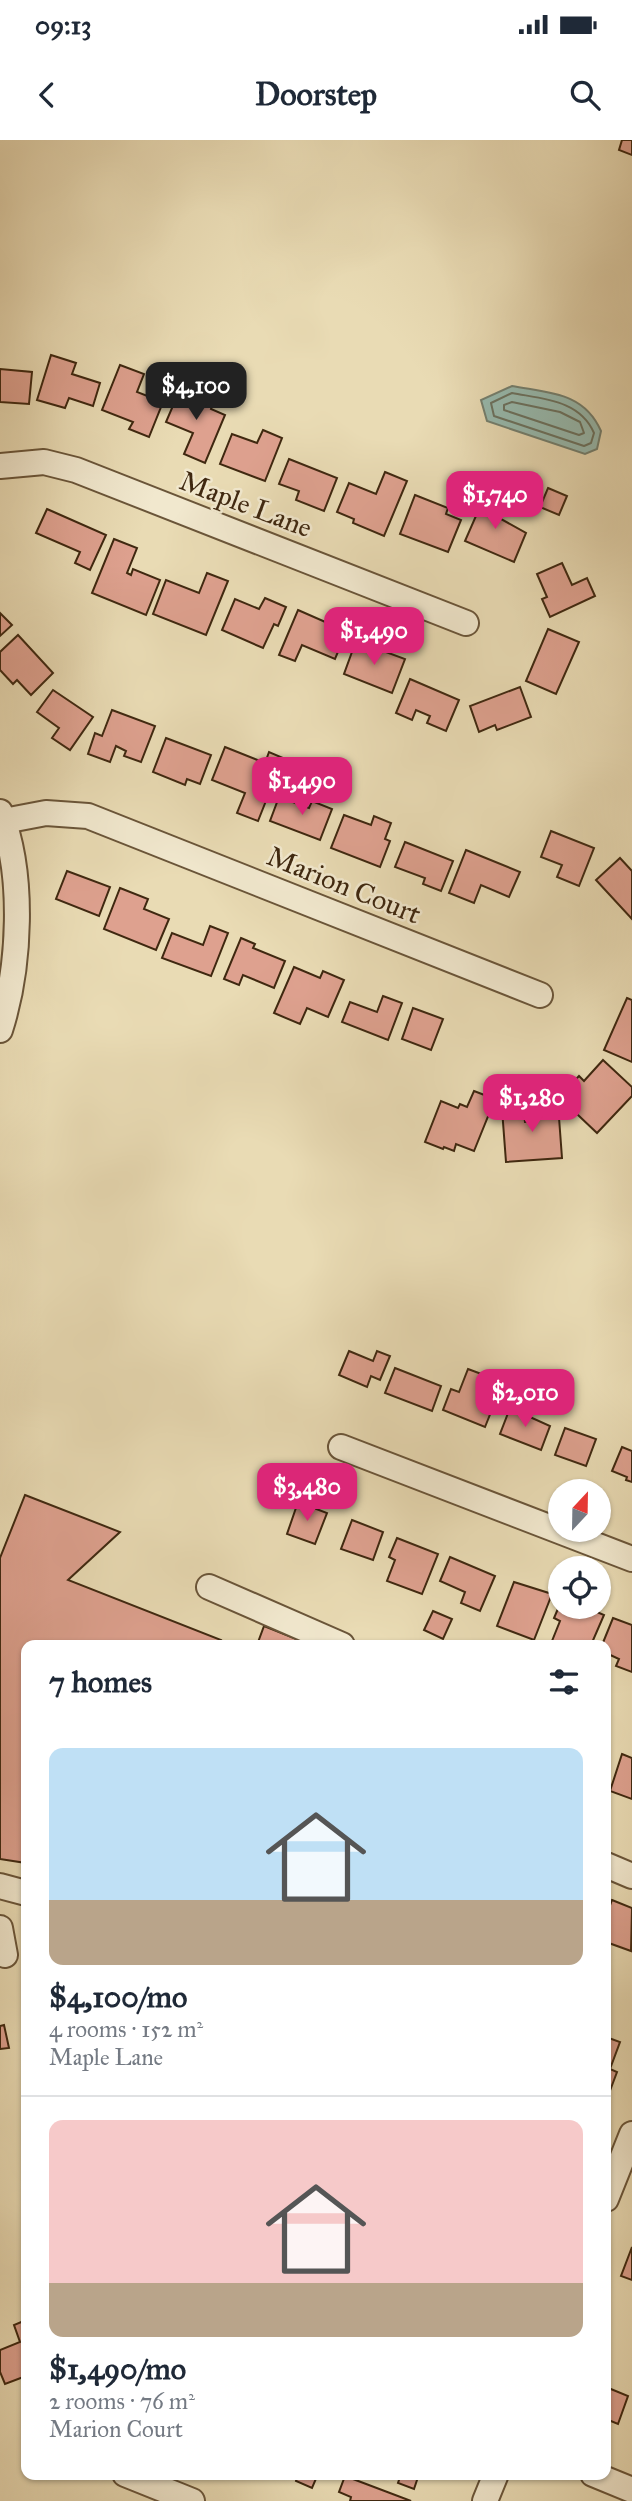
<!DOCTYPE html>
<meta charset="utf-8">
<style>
body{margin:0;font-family:"IM FELL Great Primer",serif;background:#f2f2f3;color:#1f2937;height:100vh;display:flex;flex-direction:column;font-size:26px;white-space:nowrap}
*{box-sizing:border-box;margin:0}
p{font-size:23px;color:#747a83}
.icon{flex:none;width:38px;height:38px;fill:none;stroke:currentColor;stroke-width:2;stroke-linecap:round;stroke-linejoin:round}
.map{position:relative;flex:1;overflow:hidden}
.side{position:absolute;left:21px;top:1500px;width:590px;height:840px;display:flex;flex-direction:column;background:#fff;border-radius:14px;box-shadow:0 2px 5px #0004}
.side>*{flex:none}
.needle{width:46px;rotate:22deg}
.fabs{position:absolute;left:548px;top:1339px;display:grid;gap:14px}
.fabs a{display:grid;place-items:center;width:63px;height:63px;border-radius:50%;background:#fff;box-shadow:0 2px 5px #0004;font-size:35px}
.price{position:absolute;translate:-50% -60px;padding:0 16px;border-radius:14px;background:#db2777;color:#fff;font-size:23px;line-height:46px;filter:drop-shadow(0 2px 4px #0008)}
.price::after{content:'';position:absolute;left:50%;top:42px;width:21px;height:16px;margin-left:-10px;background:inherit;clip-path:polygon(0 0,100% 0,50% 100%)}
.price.current{background:#222;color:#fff}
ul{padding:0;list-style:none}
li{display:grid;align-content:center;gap:14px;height:371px;padding:0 28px}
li+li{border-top:2px solid #e0e1e3}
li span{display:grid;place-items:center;height:217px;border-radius:14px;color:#555}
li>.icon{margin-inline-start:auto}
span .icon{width:126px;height:126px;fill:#fffc;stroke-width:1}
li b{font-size:30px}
h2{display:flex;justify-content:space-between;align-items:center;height:84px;padding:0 28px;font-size:30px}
.status{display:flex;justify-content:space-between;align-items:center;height:49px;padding:0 35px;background:#fff;direction:ltr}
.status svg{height:19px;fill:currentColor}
header{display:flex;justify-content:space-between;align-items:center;height:91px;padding:0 28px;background:#fff;font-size:32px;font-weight:800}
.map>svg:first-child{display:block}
.water{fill:#97bbb0;stroke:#748070;stroke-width:2}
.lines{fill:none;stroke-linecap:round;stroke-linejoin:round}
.shore{stroke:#6b7260;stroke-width:2}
.building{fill:#dea18f;stroke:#3f2810;stroke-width:2}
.minor-casing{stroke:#6a5539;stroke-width:28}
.minor{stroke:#f1e8ce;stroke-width:24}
.labels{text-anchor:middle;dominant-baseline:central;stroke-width:5;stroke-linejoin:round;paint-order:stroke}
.street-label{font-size:28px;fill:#3f2810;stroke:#f1e8ce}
</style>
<div class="status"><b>09:13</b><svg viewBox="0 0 49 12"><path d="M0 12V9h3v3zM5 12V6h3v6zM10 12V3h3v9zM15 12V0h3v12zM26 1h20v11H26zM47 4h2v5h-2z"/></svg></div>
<header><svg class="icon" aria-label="back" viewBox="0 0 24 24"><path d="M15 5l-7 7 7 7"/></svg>Doorstep<svg class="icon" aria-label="search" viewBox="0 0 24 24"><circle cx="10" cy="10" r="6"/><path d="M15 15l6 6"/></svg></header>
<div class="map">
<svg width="632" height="2361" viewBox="0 0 632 2361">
<rect width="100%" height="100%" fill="#e9dbb4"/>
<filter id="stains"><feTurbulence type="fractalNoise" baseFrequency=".00286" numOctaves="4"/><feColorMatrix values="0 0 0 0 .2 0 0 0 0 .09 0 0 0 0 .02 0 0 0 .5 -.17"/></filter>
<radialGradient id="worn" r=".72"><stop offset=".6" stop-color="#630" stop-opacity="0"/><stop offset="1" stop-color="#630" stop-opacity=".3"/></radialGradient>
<path class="water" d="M512,246C549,253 584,252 601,291L597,309L585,314L487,281L481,260Z"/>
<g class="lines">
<g class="shore">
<path d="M512,253C543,259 580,260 594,293L591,303L584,306L494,276L491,263Z"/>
<path d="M512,262L560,272L580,282L584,293L579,295L504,270V265Z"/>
</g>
</g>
<g class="building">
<path d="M622,0H632V15L619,10Z"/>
<path d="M51,215L76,223L72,234L100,243L93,266L69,258L65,268L37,260Z"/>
<path d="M120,225L144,234L137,252L163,262L149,297L129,289L133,282L102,270Z"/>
<path d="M0,229L32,232L29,264L0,262Z"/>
<path d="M181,247L214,261L211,269L225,275L205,323L184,314L193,293L166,282Z"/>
<path d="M263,290L282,298L265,341L220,324L232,294L257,303Z"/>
<path d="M289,319L337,338L324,371L296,360L299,351L279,344Z"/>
<path d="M385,332L407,341L384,396L353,383L354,379L337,372L349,343L376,354Z"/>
<path d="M548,348L567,356L559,375L540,367Z"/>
<path d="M486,353L501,359L494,375L526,393L514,422L465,401Z"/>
<path d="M415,355L448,368L446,374L461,380L448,412L400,394Z"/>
<path d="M47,369L106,395L90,430L75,423L80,412L36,393Z"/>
<path d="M114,399L137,408L127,433L131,435L133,429L160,440L146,475L92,453Z"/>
<path d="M562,423L572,445L587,438L595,456L550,477L542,459L547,457L537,434Z"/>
<path d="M207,433L228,441L206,495L153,474L166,440L199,453Z"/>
<path d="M265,458L286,467L278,486L274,484L263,508L222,490L235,459L259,469Z"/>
<path d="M298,470L330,484L328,488L345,495L335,519L302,505L295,521L279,515Z"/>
<path d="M0,473L12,485L0,496Z"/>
<path d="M548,489L579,502L556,554L526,541Z"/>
<path d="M18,495L53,533L31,555L17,540L13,544L0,530V512Z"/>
<path d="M356,501L405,519L392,553L344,534Z"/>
<path d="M410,539L459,560L446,591L427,583L430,576L416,570L412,580L396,573Z"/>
<path d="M520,547L531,577L497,590L495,585L479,592L470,566Z"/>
<path d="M53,550L93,577L70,610L52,598L59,588L37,572Z"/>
<path d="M112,570L155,586L141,622L124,616L126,611L116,606L110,622L88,614L95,593L102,596Z"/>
<path d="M166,598L211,615L200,644L187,639L185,645L153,632Z"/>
<path d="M225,607L265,623L269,612L283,618L258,681L237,673L245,653L212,640Z"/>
<path d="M279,657L309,668L312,661L332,669L320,700L270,681Z"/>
<path d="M344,675L371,685L374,676L391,683L385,699L390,701L380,727L331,708Z"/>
<path d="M551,691L594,708L579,746L557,737L562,725L541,717Z"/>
<path d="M405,702L453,721L441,751L423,744L425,738L395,727Z"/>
<path d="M466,710L520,732L509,757L481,745L474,763L449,753Z"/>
<path d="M620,718L632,731V779L596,740Z"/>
<path d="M67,731L110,747L99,776L56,759Z"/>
<path d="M120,748L148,759L144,769L169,779L156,810L104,789Z"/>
<path d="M210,786L228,793L211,836L162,818L172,793L203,805Z"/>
<path d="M241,798L255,804L253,808L285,821L274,848L243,835L239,845L224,839Z"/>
<path d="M294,827L320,838L323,831L344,840L328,877L307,868L300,884L274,873Z"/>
<path d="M383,856L402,863L388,900L342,882L350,862L377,872Z"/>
<path d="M627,858L632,860V922L604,910Z"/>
<path d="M413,868L443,879L431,910L402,899Z"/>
<path d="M603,920L632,947V956L597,993L559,957L579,936L584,941Z"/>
<path d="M474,951L495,959L474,1011L456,1004L454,1011L444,1007L443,1009L425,1002L441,961L458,968L460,964L467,967Z"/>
<path d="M558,964L562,1018L506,1022L502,969L523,967L525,982L534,981L533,966Z"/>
<path d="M349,1211L373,1221L377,1211L390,1216L380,1240L371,1236L367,1247L339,1235Z"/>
<path d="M395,1228L441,1246L432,1271L385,1253Z"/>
<path d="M468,1229L503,1242L485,1287L443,1270L451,1249L459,1252Z"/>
<path d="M510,1268L550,1286L541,1310L500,1294Z"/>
<path d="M565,1288L596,1299L586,1326L555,1315Z"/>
<path d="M622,1307L632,1311V1342L626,1340L627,1337L612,1331Z"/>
<path d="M25,1355L120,1392L68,1440L221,1500L219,1505H26V1723L0,1719V1418Z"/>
<path d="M298,1362L327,1373L315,1404L287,1394Z"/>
<path d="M352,1380L383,1392L373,1420L341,1409Z"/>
<path d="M397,1398L438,1414L422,1454L387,1441L395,1420L389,1417Z"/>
<path d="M450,1417L495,1436L480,1471L461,1463L465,1452L440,1441Z"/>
<path d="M514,1442L552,1454L534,1500L497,1486Z"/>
<path d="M560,1464V1466H583L604,1475L591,1505H560L552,1501L560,1481L554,1478Z"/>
<path d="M433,1471L452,1479L443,1499L424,1490Z"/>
<path d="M613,1478L632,1485V1532L616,1526L619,1519L606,1513V1505H602Z"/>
<path d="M264,1486L299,1500L304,1505H257Z"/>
<path d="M622,1614L632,1618V1659L610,1651Z"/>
<path d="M612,1760L632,1768L631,1811L606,1802L608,1791L606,1790V1776Z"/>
<path d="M4,1885L9,1908L0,1909V1886Z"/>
<path d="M606,1897L620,1902L610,1929L617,1932L608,1956Z"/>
<path d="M632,2107V2140L621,2136Z"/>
<path d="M26,2180V2236L5,2244L0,2232V2210L20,2202L14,2185Z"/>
<path d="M606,2247L628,2256L618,2284L606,2279Z"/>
<path d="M298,2334H318L312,2348L296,2341Z"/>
<path d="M401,2334H419L414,2349L398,2343Z"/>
<path d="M345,2336L411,2361H350L351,2357L339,2352Z"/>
</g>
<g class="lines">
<g class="minor-casing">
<g id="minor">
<path d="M0,326L44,322L76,330L466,483"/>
<path d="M0,672C25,734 20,828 0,890"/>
<path d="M4,681L46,673L88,676L540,855"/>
<path d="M341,1307L632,1419"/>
<path d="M209,1447L342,1505"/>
<path d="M606,1725L632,1736"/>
<path d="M0,1746L26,1753"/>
<path d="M0,1788L5,1815"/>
<path d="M606,2059L632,1994"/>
<path d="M125,2334L192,2361"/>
<path d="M593,2334L632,2350"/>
<path d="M485,2361L496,2334"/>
</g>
</g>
<use href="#minor" class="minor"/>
</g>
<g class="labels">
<g class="street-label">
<text transform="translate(246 364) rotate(21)">Maple Lane</text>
<text transform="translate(344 745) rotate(22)">Marion Court</text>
</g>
</g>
<rect width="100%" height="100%" filter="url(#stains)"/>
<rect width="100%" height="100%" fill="url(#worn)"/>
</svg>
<div class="fabs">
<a><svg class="needle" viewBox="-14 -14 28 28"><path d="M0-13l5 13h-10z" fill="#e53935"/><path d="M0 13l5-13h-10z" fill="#747a83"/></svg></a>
<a><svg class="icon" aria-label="locate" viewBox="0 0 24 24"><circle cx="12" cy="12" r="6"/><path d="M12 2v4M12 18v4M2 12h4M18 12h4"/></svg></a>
</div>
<b class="price current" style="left:196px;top:282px">$4,100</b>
<b class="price" style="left:495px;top:391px">$1,740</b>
<b class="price" style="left:374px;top:527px">$1,490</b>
<b class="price" style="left:302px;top:677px">$1,490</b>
<b class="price" style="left:532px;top:994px">$1,280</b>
<b class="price" style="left:525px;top:1289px">$2,010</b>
<b class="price" style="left:307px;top:1383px">$3,480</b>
<section class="side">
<h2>7 homes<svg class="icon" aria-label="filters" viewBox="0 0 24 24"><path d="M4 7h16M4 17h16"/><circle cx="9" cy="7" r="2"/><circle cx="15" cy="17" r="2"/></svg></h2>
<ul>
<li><span style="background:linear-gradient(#bfe0f5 70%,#b9a48a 0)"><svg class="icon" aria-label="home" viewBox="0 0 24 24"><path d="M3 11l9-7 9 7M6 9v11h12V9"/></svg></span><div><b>$4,100/mo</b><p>4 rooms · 152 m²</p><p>Maple Lane</p></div></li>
<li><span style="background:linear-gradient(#f6c9c9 75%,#b9a48a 0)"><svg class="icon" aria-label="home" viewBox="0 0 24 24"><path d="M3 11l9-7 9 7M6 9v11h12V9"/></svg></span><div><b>$1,490/mo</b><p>2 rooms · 76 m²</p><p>Marion Court</p></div></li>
</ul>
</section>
</div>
